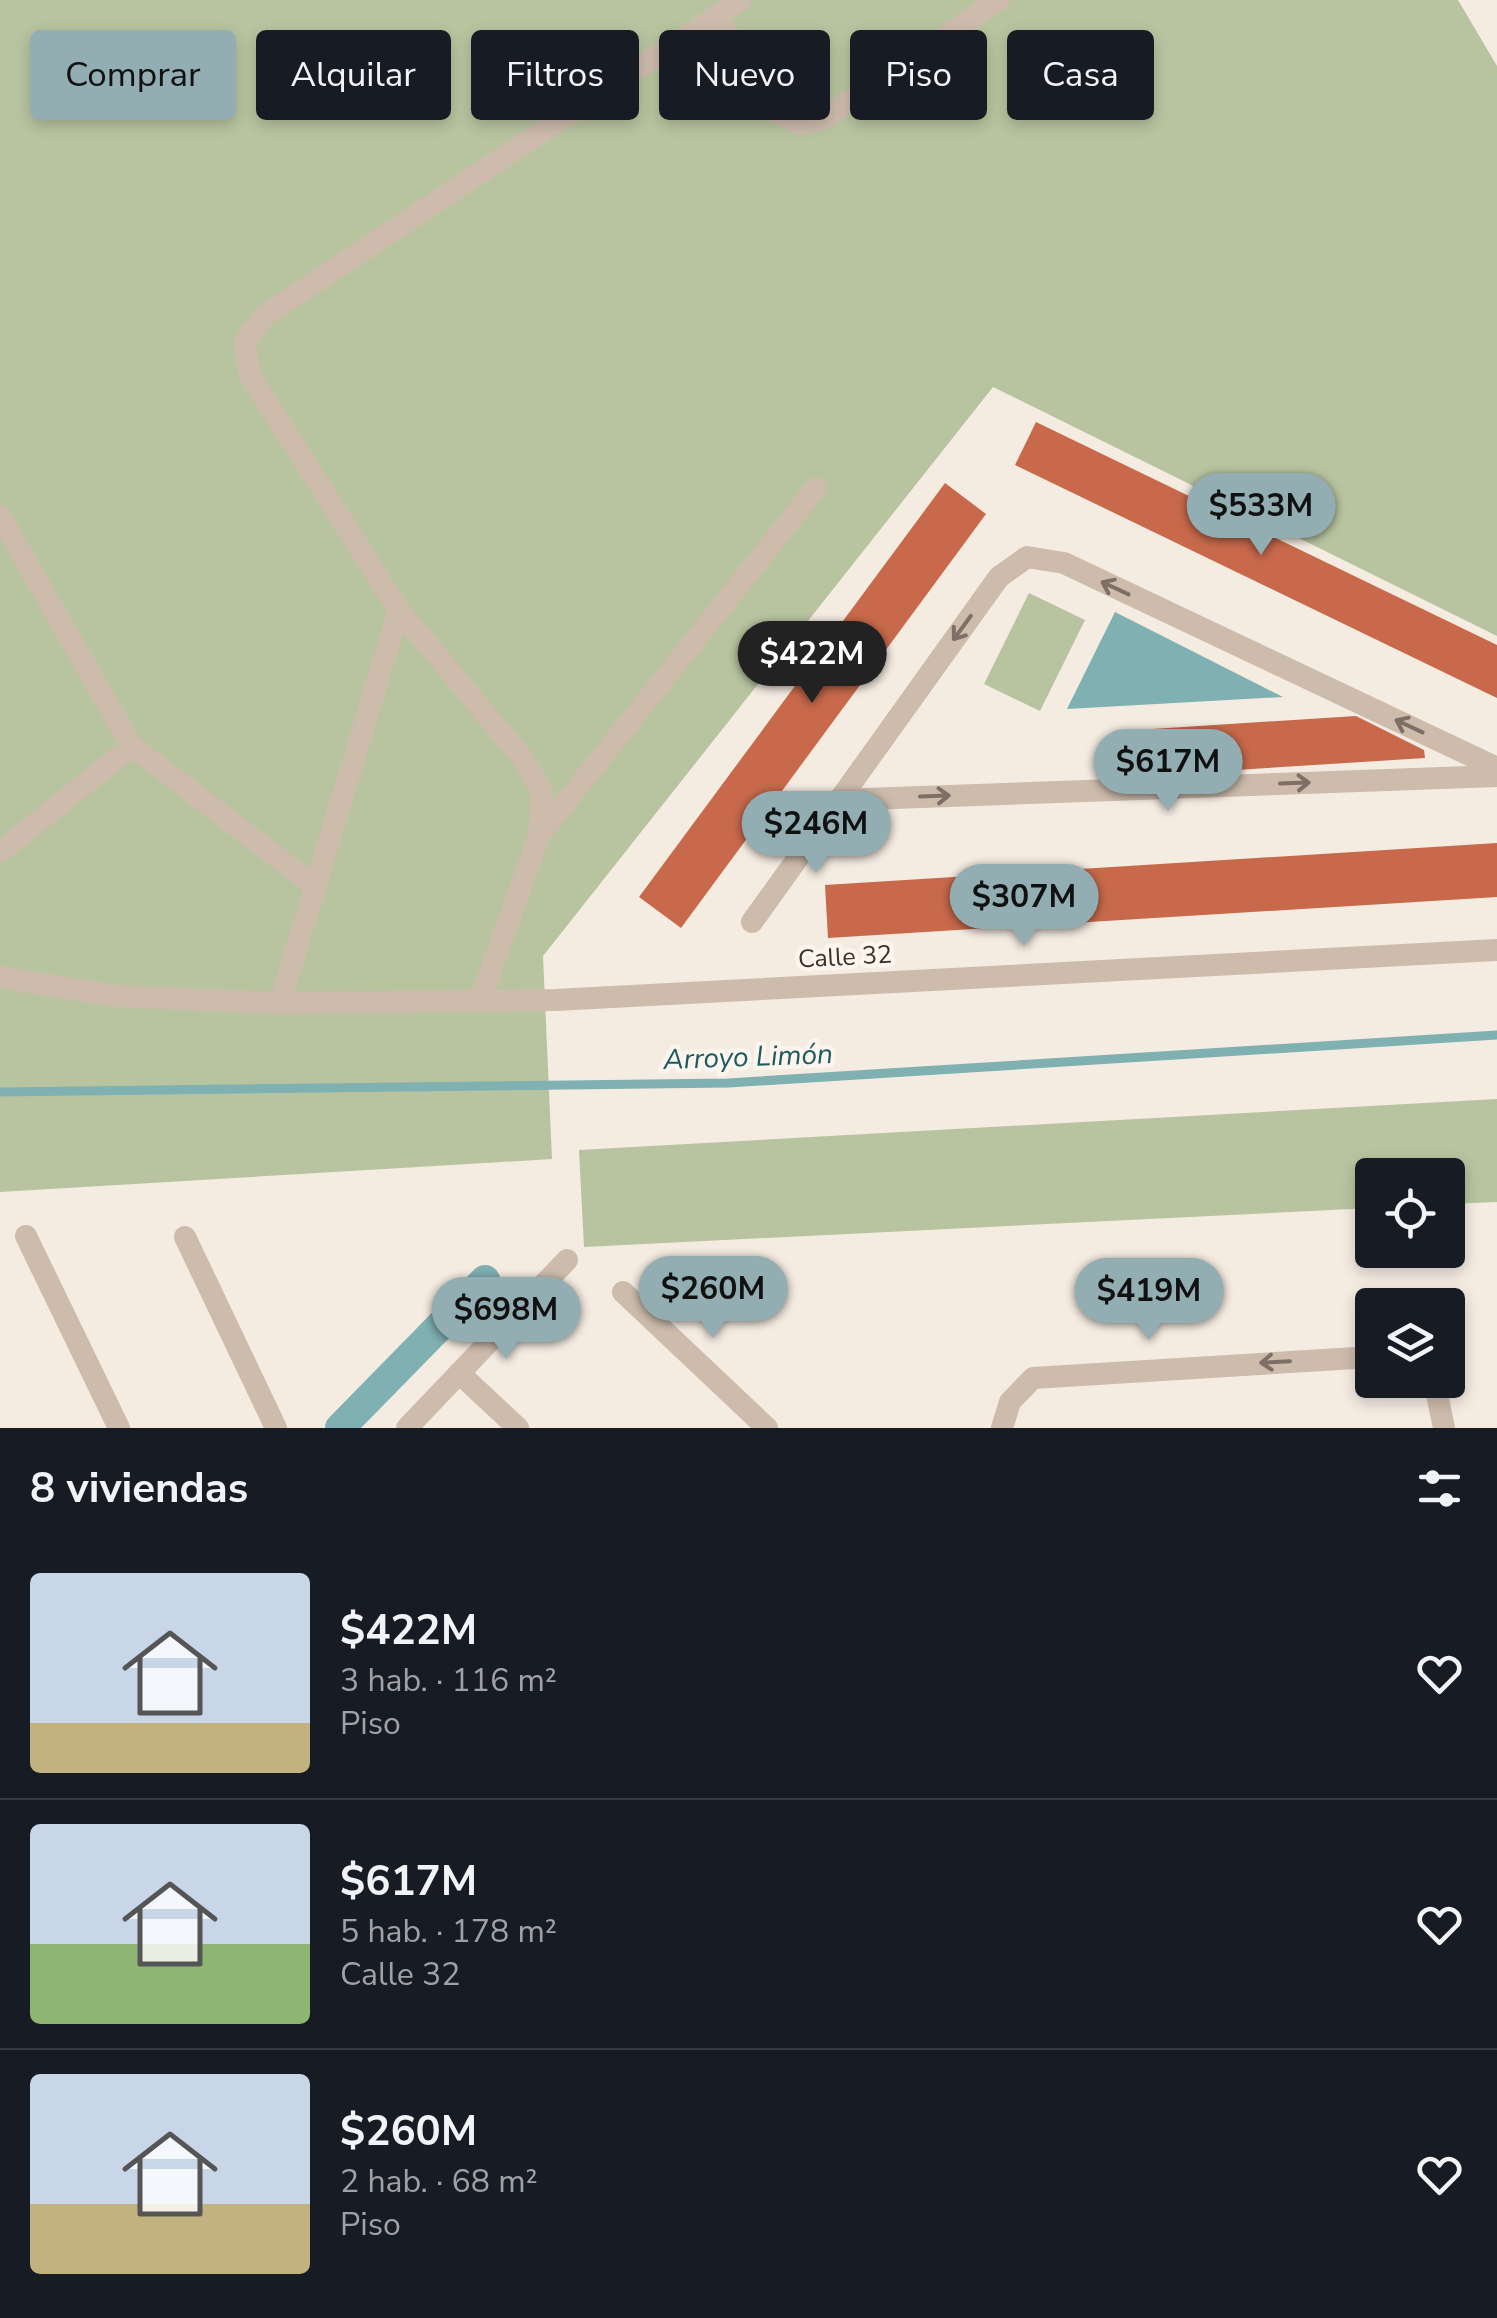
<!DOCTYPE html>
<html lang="es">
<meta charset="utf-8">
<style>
body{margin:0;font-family:"Nunito Sans",sans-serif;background:#20242c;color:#f1f3f6;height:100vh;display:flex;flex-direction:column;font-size:38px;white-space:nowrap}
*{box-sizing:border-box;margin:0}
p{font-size:32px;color:#9ea1a6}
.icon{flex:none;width:55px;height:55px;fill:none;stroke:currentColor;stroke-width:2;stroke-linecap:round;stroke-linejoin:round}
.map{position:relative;height:1428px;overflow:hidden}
.side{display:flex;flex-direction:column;background:#171b24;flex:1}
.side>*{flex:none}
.top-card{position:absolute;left:30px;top:30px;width:1438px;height:90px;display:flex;gap:20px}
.fabs{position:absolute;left:1355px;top:1158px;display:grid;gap:20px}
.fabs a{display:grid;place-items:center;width:110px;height:110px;border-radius:10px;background:#171b24;box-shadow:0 5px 15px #0003;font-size:50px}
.price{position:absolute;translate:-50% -85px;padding:0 22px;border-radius:35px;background:#92aeb2;color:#111;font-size:32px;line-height:65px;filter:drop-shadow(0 2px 5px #0008)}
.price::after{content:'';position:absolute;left:50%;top:60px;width:30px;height:22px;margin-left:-15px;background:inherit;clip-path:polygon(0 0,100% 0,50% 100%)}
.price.active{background:#222;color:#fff}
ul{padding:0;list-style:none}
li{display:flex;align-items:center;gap:30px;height:250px;padding:0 30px}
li+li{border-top:2px solid #363941}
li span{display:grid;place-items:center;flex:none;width:280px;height:200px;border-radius:10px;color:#555}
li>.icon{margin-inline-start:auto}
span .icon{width:120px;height:120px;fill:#fffc;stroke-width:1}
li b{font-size:42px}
h2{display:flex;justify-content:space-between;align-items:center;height:120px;padding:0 30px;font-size:42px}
.tag{padding:0 35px;border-radius:10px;background:#171b24;box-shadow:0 5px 15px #0003;font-size:35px;line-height:90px}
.tag.active{background:#92aeb2;color:#111}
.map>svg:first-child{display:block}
.green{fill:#b8c4a0}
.water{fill:#7fb0b2}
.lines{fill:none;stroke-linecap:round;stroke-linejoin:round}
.stream{stroke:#7fb0b2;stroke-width:9}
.canal{stroke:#7fb0b2;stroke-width:30}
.building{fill:#c8694b}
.minor{stroke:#cdbbac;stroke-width:22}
.oneway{stroke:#7d6f65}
.labels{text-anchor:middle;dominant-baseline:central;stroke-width:9;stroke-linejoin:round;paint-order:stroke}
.street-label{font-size:25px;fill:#3b302b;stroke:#fbf5ee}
.water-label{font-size:28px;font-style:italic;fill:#1f5a5e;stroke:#fbf5ee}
</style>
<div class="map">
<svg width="1497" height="1428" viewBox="0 0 1497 1428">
<rect width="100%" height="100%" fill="#f4ebe1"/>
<g class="green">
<path d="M0,0H1458L1497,66V636L993,387L543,956L552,1159L0,1192Z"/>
<path d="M1029,593L1085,620L1040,711L984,684Z"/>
<path d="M1497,1099V1202L1448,1204V1175H1372V1208L584,1247L579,1150Z"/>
</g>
<path class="water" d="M1115,612L1283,697L1067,709Z"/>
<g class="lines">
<path class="stream" d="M0,1092L728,1083L1497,1035"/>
<path class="canal" d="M340,1428L485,1280"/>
</g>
<g class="building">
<path d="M1036,422L1497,645V698L1015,465Z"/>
<path d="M945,483L986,514L681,928L639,897Z"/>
<path d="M1356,716L1424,750L1425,758L1140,776L1137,730Z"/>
<path d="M1497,843V897L828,938L825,885Z"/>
</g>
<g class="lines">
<g class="minor">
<path d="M716,17L780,114L800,124L821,120L999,0"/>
<path d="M0,516L132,746L316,887"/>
<path d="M838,800L1497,776"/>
<path d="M539,836L816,488"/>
<path d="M0,852L132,746"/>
<path d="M752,922L999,577L1027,557L1064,563L1497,768"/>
<path d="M0,977L115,996L280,1003L555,1000L1497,950"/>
<path d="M481,998L539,836L542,793L525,761L399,610L249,374L245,342L264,316L741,0"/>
<path d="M280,1003L399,610"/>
<path d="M26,1236L119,1428"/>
<path d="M185,1237L276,1428"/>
<path d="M623,1292L767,1428"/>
<path d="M459,1373L518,1428"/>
<path d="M1434,1380L1444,1428"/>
<path d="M407,1428L567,1260"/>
<path d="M1002,1428L1010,1402L1033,1378L1372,1357"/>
</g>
</g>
<defs><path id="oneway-shaft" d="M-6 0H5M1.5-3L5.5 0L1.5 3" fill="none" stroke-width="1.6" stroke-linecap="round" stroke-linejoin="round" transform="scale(2.5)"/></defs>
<g class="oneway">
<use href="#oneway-shaft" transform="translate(1115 588) rotate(-155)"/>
<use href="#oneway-shaft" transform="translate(962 628) rotate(126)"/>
<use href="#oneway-shaft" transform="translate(1409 726) rotate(-155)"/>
<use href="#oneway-shaft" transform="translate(1295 783) rotate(-2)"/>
<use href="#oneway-shaft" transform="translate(935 796) rotate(-2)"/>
<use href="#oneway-shaft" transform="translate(1275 1362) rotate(177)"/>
</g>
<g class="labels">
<g class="street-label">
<text transform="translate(845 957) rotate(-3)">Calle 32</text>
</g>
<g class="water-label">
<text transform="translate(748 1057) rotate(-2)">Arroyo Limón</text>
</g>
</g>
</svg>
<div class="fabs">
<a><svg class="icon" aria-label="locate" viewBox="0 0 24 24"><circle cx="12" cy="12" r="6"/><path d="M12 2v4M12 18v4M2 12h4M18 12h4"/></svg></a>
<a><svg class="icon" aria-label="layers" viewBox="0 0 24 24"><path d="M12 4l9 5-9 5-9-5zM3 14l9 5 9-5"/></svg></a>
</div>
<b class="price" style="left:1261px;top:558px">$533M</b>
<b class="price active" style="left:812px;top:706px">$422M</b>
<b class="price" style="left:1168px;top:814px">$617M</b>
<b class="price" style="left:816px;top:876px">$246M</b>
<b class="price" style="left:1024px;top:949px">$307M</b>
<b class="price" style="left:713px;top:1341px">$260M</b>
<b class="price" style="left:1149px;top:1343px">$419M</b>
<b class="price" style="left:506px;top:1362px">$698M</b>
<div class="top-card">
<a class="tag active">Comprar</a>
<a class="tag">Alquilar</a>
<a class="tag">Filtros</a>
<a class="tag">Nuevo</a>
<a class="tag">Piso</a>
<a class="tag">Casa</a>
</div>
</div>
<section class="side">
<h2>8 viviendas<svg class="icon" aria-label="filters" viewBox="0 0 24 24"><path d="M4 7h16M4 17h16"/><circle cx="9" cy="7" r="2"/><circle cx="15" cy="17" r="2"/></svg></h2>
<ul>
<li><span style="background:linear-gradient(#c9d6e8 75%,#c2b280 0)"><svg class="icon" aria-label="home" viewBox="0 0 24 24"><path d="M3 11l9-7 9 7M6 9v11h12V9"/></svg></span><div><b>$422M</b><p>3 hab. · 116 m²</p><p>Piso</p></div><svg class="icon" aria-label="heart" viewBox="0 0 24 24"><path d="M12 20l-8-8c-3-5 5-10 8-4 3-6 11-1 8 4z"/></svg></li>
<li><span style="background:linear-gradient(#c9d6e8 60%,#8fb573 0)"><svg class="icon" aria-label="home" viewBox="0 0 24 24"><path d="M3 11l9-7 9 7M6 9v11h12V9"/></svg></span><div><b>$617M</b><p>5 hab. · 178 m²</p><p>Calle 32</p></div><svg class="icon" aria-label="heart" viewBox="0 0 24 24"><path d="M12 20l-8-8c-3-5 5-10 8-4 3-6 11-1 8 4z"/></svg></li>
<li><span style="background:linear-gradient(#c9d6e8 65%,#c2b280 0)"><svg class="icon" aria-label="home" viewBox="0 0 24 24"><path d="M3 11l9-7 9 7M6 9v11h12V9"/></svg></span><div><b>$260M</b><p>2 hab. · 68 m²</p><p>Piso</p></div><svg class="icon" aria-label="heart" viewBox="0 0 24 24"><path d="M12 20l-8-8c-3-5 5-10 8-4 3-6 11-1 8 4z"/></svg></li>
</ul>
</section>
